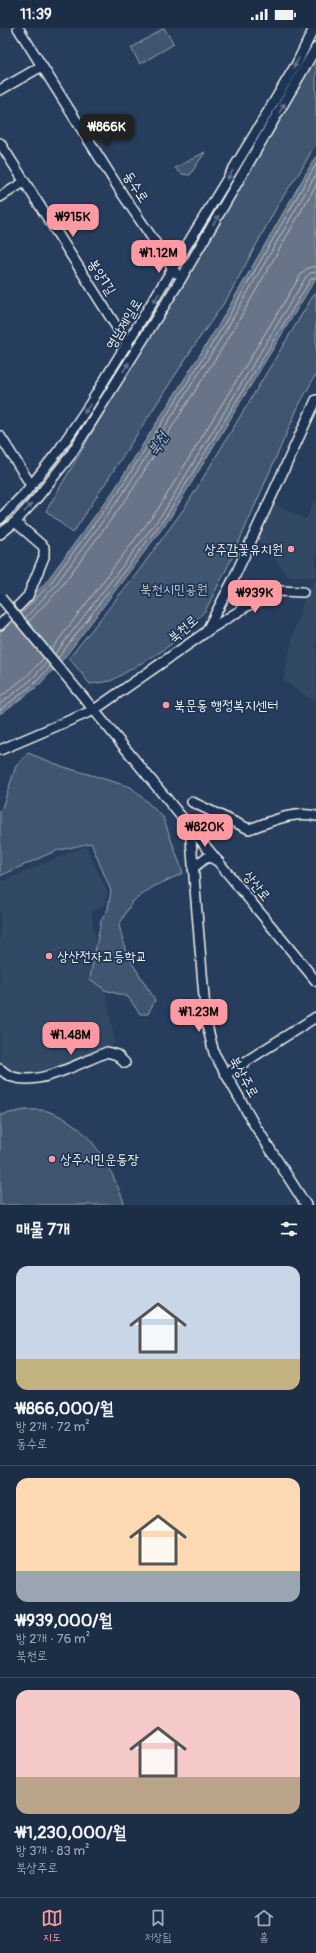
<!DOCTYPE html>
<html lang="ko">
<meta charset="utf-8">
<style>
body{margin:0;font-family:Pangolin,"Poor Story",sans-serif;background:#25364d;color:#f1f3f6;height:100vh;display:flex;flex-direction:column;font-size:15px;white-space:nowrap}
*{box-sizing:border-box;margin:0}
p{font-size:13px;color:#a0a8b3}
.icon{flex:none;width:22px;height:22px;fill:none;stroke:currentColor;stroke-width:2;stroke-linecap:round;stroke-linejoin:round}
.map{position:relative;height:1177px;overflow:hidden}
.details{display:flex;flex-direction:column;background:#1c2e46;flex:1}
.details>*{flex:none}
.price{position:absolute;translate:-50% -34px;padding:0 9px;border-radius:8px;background:#ff9aa2;color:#111;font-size:13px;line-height:26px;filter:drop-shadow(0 1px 2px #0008)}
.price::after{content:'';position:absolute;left:50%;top:24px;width:12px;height:9px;margin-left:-6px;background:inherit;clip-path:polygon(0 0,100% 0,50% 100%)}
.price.active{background:#222;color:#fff}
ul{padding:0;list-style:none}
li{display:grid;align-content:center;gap:8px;height:212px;padding:0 16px}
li+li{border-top:1px solid #3a4a5f}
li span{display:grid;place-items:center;height:124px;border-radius:12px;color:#555}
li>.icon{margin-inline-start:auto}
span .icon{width:72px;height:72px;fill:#fffc;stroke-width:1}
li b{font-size:17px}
h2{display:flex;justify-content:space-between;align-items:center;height:48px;padding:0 16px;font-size:17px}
.status{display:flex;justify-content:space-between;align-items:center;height:28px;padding:0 20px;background:#1c2e46;direction:ltr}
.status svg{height:11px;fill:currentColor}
.tab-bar{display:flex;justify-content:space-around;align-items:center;height:56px;border-top:1px solid #3a4a5f;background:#1c2e46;font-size:11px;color:#a0a8b3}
.tab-bar a{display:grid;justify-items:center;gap:2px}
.tab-bar .active{color:#ff9aa2}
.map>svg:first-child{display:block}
.built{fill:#334966}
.green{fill:#40546f;stroke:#9aa2ac}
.water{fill:#677588;stroke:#9fa7ae}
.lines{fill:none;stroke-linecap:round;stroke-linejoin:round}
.shore{stroke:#bcbfc2;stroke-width:1}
.minor-casing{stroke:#f4f1e8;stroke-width:12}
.minor{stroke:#1d3557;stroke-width:9}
.minor-bridge-casing{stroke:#f4f1e8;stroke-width:12;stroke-linecap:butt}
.minor-bridge{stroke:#1d3557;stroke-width:9}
.oneway{fill:#68778a}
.poi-dot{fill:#ff9aa2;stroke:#1d3557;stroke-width:1.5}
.labels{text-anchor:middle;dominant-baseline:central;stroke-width:3.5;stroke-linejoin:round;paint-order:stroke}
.street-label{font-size:14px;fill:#f4f1e8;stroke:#1d3557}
.poi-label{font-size:14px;fill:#f4f1e8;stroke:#1d3557;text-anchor:start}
.park-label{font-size:14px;fill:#bec2c4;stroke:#1d3557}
.water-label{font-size:15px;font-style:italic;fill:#bcbfc2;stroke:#1d3557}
</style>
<div class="status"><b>11:39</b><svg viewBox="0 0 49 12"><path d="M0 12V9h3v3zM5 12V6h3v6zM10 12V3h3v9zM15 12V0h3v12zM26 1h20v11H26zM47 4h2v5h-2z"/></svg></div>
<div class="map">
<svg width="316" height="1177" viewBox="0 0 316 1177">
<rect width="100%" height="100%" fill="#263d5d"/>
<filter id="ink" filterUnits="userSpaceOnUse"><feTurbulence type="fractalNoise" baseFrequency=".025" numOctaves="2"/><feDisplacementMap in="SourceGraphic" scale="8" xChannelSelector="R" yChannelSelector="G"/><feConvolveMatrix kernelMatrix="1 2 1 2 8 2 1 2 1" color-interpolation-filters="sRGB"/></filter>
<g filter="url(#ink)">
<g class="built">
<path d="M316,470V547L315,549L287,548L275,531L258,512L274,476L306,491Z"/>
<path d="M316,551V674L283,653L294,603L306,566Z"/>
<path d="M86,818L107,864L104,877L92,884V894L115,1015L65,1037L32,1047L0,1046V854Z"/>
</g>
<g class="green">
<path d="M164,0L174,16L140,36L131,20Z"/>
<path d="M316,24V115L301,142L280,173L228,269L196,315L73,505L46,483Z"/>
<path d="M205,124L190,147L182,146L175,140Z"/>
<path d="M316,263V346L299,377L231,532L205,583L179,610L162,623L111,653L90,656L69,630L137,545L186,478Z"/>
<path d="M28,725L64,739L131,759L163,789L183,845L153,859L132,874L119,897L126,925L155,972L148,986H140L128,969L105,962L90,951L101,893L108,881L111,863L91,815L55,823L0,848V782L2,780L16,738Z"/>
<path d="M25,1082C33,1082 43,1081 50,1084C91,1098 111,1139 125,1177H0V1087Z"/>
</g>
<path class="water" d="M316,128V250L170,490L65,629L37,659L0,686V601L46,554L114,462L218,298Z"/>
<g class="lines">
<g class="shore">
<path d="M21,586L49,557L118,464L222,300L316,136"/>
<path d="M25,590L53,560L122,467L226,302L316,146"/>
<path d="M28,594L57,564L127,470L231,306L316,157"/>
<path d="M51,622L158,481L302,245L308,240L316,238"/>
<path d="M55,626L163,485L306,249L310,245L316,244"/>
<path d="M58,630L167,487L311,251L316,249"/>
<path d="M0,669L27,648L44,630"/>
<path d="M0,676L31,652L47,634"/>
<path d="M0,682L34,656L51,638"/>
</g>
<g class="minor-casing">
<g id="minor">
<path d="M18,0L123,167L176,245"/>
<path d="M0,62L42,38"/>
<path d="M0,115L128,317"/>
<path d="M0,169L24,154"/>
<path d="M0,408L31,457"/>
<path d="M0,491L25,465L59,422L90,376L254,107L297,35L314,0"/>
<path d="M0,506L15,494L37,470L70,428L181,251L316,20"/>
<path d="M0,597L28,568L44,529V519L15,494"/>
<path d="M207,603L249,577L281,563L303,564"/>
<path d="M84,670L316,953"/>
<path d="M0,722L94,682L206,604L233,552L316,372"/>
<path d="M192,774L249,801C270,794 293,782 316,788"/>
<path d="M190,800L206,993L214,1025L254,1096L306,1177"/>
<path d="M193,840L204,831L210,829L219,834"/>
<path d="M0,1041C4,1044 8,1048 13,1049C40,1058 82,1034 107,1024L117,1027L125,1035"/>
<path d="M226,1046L316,989"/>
</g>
</g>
<use href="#minor" class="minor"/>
<g class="minor-bridge-casing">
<path id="minor-bridge" d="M1,570L84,670"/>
</g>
<use href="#minor-bridge" class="minor-bridge"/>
</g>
<defs><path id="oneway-solid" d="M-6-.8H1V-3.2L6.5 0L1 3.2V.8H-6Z"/></defs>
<g class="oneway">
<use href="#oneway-solid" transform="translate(296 35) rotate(119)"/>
<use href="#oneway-solid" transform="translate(282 80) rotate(-60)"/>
<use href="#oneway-solid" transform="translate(230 147) rotate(121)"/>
<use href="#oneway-solid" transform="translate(216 192) rotate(-59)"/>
<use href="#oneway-solid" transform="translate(156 270) rotate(121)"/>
<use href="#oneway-solid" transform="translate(126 339) rotate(-57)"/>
<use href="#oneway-solid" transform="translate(87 381) rotate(124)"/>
<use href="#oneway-solid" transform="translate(28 480) rotate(-47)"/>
</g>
</g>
<g class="poi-dot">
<circle cx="291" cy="521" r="4"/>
<circle cx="166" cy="677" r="4"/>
<circle cx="49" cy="928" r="4"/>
<circle cx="52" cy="1131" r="4"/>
</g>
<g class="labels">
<g class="street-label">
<text transform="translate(136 159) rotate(57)">동수로</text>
<text transform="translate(102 249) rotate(58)">봉양1길</text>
<text transform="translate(124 296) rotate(-59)">영남제일로</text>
<text transform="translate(183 601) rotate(-41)">북천로</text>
<text transform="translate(257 858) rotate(51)">상산로</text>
<text transform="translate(244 1049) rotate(61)">북상주로</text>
</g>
<g class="poi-label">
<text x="283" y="521" text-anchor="end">상주감꽃유치원</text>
<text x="174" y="677">북문동 행정복지센터</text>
<text x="57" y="928">상산전자고등학교</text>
<text x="60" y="1131">상주시민운동장</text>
</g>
<g class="park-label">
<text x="174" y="561">북천시민공원</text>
</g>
<g class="water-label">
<text transform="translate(158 416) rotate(-57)">북천</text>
</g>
</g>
</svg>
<b class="price active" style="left:107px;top:120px">₩866K</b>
<b class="price" style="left:73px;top:210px">₩915K</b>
<b class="price" style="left:159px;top:246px">₩1.12M</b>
<b class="price" style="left:255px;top:586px">₩939K</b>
<b class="price" style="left:205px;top:820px">₩820K</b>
<b class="price" style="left:199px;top:1005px">₩1.23M</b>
<b class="price" style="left:71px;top:1028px">₩1.48M</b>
</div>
<section class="details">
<h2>매물 7개<svg class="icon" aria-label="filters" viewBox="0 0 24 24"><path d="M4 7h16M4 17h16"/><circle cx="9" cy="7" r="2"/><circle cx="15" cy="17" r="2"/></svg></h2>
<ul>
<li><span style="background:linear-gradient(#c9d6e8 75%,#c2b280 0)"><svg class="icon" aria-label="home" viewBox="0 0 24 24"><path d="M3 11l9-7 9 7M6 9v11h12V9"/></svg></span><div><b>₩866,000/월</b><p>방 2개 · 72 m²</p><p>동수로</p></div></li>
<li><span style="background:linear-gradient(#ffd9b3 75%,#9aa5b1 0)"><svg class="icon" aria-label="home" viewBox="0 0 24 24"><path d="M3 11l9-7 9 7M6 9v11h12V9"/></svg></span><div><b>₩939,000/월</b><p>방 2개 · 76 m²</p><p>북천로</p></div></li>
<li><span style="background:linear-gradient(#f6c9c9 70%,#b9a48a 0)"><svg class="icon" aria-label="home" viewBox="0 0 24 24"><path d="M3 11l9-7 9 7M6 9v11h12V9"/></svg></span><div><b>₩1,230,000/월</b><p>방 3개 · 83 m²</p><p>북상주로</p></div></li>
</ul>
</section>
<nav class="tab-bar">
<a class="active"><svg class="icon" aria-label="map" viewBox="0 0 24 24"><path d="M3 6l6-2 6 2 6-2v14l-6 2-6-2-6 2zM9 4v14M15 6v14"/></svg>지도</a>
<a><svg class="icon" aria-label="saved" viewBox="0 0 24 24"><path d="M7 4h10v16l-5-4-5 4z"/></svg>저장됨</a>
<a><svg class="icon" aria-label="home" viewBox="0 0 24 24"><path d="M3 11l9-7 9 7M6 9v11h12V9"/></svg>홈</a>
</nav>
